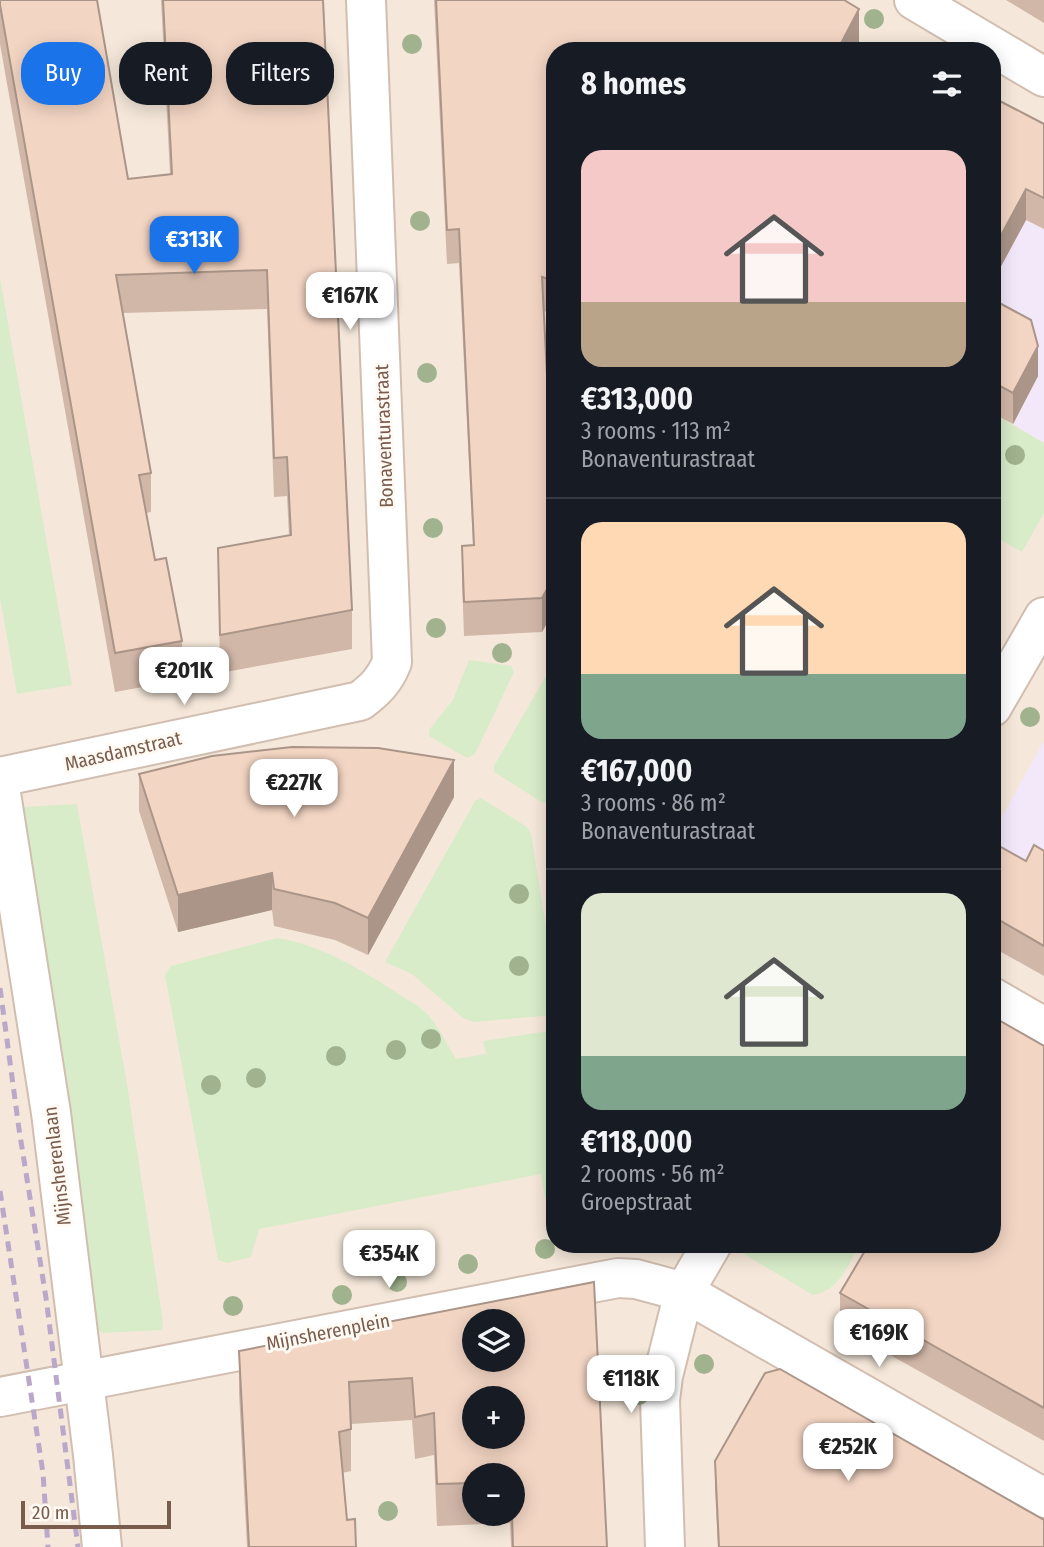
<!DOCTYPE html>
<meta charset="utf-8">
<style>
body{margin:0;font-family:"Fira Sans Condensed",sans-serif;background:#20242c;color:#f1f3f6;height:100vh;display:flex;flex-direction:column;font-size:26px;white-space:nowrap}
*{box-sizing:border-box;margin:0}
p{font-size:23px;color:#9ea1a6}
.icon{flex:none;width:38px;height:38px;fill:none;stroke:currentColor;stroke-width:2;stroke-linecap:round;stroke-linejoin:round}
.map{position:relative;flex:1;overflow:hidden}
.side{position:absolute;left:546px;top:42px;width:455px;height:1211px;display:flex;flex-direction:column;background:#171b24;border-radius:28px;box-shadow:0 4px 18px #0003}
.side>*{flex:none}
.banner{position:absolute;left:21px;top:42px;width:420px;height:63px;display:flex;gap:14px}
.buttons{position:absolute;left:462px;top:1309px;display:grid;gap:14px}
.buttons a{display:grid;place-items:center;width:63px;height:63px;border-radius:50%;background:#171b24;box-shadow:0 4px 18px #0003;font-size:35px}
.scale{position:absolute;left:21px;bottom:18px;width:150px;box-sizing:border-box;padding-left:7px;border:4px solid #7a5c4d;border-top:0;font-size:19px;line-height:24px;white-space:nowrap;color:#7a5c4d;-webkit-text-stroke:5px #fffaf3;paint-order:stroke}
.price{position:absolute;translate:-50% -60px;padding:0 16px;border-radius:14px;background:#fff;color:#222;font-size:23px;line-height:46px;filter:drop-shadow(0 2px 4px #0008)}
.price::after{content:'';position:absolute;left:50%;top:42px;width:21px;height:16px;margin-left:-10px;background:inherit;clip-path:polygon(0 0,100% 0,50% 100%)}
.price.active{background:#1a73e8;color:#fff}
ul{padding:0;list-style:none}
li{display:grid;align-content:center;gap:14px;height:371px;padding:0 35px}
li+li{border-top:2px solid #363941}
li span{display:grid;place-items:center;height:217px;border-radius:21px;color:#555}
li>.icon{margin-inline-start:auto}
span .icon{width:126px;height:126px;fill:#fffc;stroke-width:1}
li b{font-size:30px}
h2{display:flex;justify-content:space-between;align-items:center;height:84px;padding:0 35px;font-size:30px}
.chip{padding:0 24px;border-radius:28px;background:#171b24;box-shadow:0 4px 18px #0003;font-size:24px;line-height:63px}
.chip.active{background:#1a73e8;color:#fff}
.map>svg:first-child{display:block}
.residential{fill:#f5e8da;fill-rule:evenodd}
.education{fill:#f3e8fa}
.green{fill:#d8ecc9}
.lines{fill:none;stroke-linecap:round;stroke-linejoin:round}
.minor-casing{stroke:#d1beb0;stroke-width:42}
.minor{stroke:#fff;stroke-width:38}
.rail{stroke:#b9a8c9;stroke-width:5;stroke-dasharray:10 7;stroke-linecap:butt}
.tree{fill:#a0b28e}
.wall{fill:#d1b7a8;fill-rule:evenodd}
.shaded-wall{fill:#aa9588}
.building{fill:#f3d5c3;stroke:#aa9588;stroke-width:2;fill-rule:evenodd}
.labels{text-anchor:middle;dominant-baseline:central;stroke-width:6;stroke-linejoin:round;paint-order:stroke}
.street-label{font-size:19px;fill:#7a5c4d;stroke:#fffaf3}
</style>
<div class="map">
<svg width="1044" height="1547" viewBox="0 0 1044 1547">
<rect width="100%" height="100%" fill="#fdf6ec"/>
<path class="residential" d="M0,0H1044V1547H0ZM555,51H992V1244H555ZM474,1321H513V1360H474ZM474,1398H513V1437H474ZM474,1475H513V1514H474Z"/>
<g class="education">
<path d="M1026,220L1044,229V443L1013,424L1038,376L992,330V283Z"/>
<path d="M1044,741V976L992,947V835Z"/>
</g>
<g class="green">
<path d="M0,278L72,685L17,694L0,598Z"/>
<path d="M992,413L1044,443V513L1022,552L992,535Z"/>
<path d="M469,660L511,666L514,672L475,754L467,758L429,736V730L453,700Z"/>
<path d="M555,666V790L549,800L543,803L494,772V766L551,667Z"/>
<path d="M481,798L527,827L531,834L555,983L554,1015L474,1022L463,1018L412,974L385,962L475,801Z"/>
<path d="M77,804L127,1084L163,1322L162,1330L102,1333L96,1328L68,1084L61,1054L23,807Z"/>
<path d="M277,938C319,944 360,969 396,992C404,998 415,1003 423,1010C438,1023 446,1043 456,1059L486,1054L483,1041L555,1030V1202L550,1203L545,1198L541,1174L259,1229L251,1257L227,1263L218,1260L165,975L171,966Z"/>
<path d="M738,1244H860C848,1265 839,1291 813,1295L737,1250Z"/>
</g>
<g class="lines">
<g class="minor-casing">
<g id="minor">
<path d="M914,0L1044,77"/>
<path d="M992,707L1044,617"/>
<path d="M0,777L360,701C375,690 385,680 392,662L366,0"/>
<path d="M0,787L51,1113L93,1455L102,1547"/>
<path d="M992,997L1044,1027"/>
<path d="M0,1397L618,1278L636,1279L684,1292L712,1244"/>
<path d="M665,1547L660,1400L663,1376L684,1292L1044,1498"/>
</g>
</g>
<use href="#minor" class="minor"/>
<g class="rail">
<path d="M0,988L19,1129L46,1298L78,1547"/>
<path d="M0,1191L43,1473L48,1547"/>
</g>
</g>
<g class="tree">
<circle cx="874" cy="19" r="10"/>
<circle cx="412" cy="44" r="10"/>
<circle cx="420" cy="221" r="10"/>
<circle cx="427" cy="373" r="10"/>
<circle cx="1015" cy="455" r="10"/>
<circle cx="433" cy="528" r="10"/>
<circle cx="436" cy="628" r="10"/>
<circle cx="502" cy="653" r="10"/>
<circle cx="1030" cy="717" r="10"/>
<circle cx="519" cy="894" r="10"/>
<circle cx="519" cy="966" r="10"/>
<circle cx="431" cy="1039" r="10"/>
<circle cx="396" cy="1050" r="10"/>
<circle cx="336" cy="1056" r="10"/>
<circle cx="256" cy="1078" r="10"/>
<circle cx="211" cy="1085" r="10"/>
<circle cx="545" cy="1249" r="10"/>
<circle cx="468" cy="1264" r="10"/>
<circle cx="397" cy="1282" r="10"/>
<circle cx="342" cy="1295" r="10"/>
<circle cx="233" cy="1306" r="10"/>
<circle cx="704" cy="1364" r="10"/>
<circle cx="639" cy="1395" r="10"/>
<circle cx="388" cy="1511" r="10"/>
</g>
<g class="wall">
<path d="M0,0L128,179L170,174L161,0H323L352,610V649L220,673L218,548L289,536L287,496L274,497L267,309L123,313L151,473V512L146,513L155,560L182,641V680L115,692L0,44Z"/>
<path d="M434,0H844L859,43L855,51H555V315L544,311L555,532V609L542,632L464,636L462,580V546L473,545L459,263L447,264Z"/>
<path d="M1006,0H1044V23Z"/>
<path d="M992,97L1044,124V229L1026,220L992,283Z"/>
<path d="M992,299L1038,376L1013,424L992,413Z"/>
<path d="M139,774L454,797L368,955L335,940L274,926L272,910L178,932L139,811Z"/>
<path d="M992,842L1026,861L1044,851V976L994,948V940L992,939Z"/>
<path d="M1044,1046V1441L840,1327V1293Z"/>
<path d="M594,1282L607,1547H511L510,1523L437,1526L434,1455L415,1459L412,1420L351,1424V1471L342,1473L347,1520L356,1547H247L239,1393V1351ZM474,1475H513V1514H474Z"/>
<path d="M715,1461L1044,1547H718L715,1488Z"/>
</g>
<g class="shaded-wall">
<path d="M859,9V43L855,51H837Z"/>
<path d="M1026,189V220L992,283V252Z"/>
<path d="M1038,346V376L1013,424V393Z"/>
<path d="M555,575V609L542,632V598Z"/>
<path d="M454,760V797L368,955V918Z"/>
<path d="M272,873V910L178,932V895Z"/>
</g>
<g class="building">
<path d="M0,0H97L128,179L172,174L163,0H323L352,610L220,635L218,548L291,535L287,457L274,458L267,270L116,275L151,473L139,475L155,560L166,558L182,641L115,653L0,5Z"/>
<path d="M436,0H844L859,9L837,51H555V281L542,277L555,532V575L542,598L464,602L462,546L474,545L459,229L447,230Z"/>
<path d="M992,97L1044,124V198L1026,189L992,252Z"/>
<path d="M992,299L1031,320L1038,346L1013,393L992,382Z"/>
<path d="M292,747L378,748L454,760L368,918L335,903L274,889L272,873L178,895L139,774L212,756Z"/>
<path d="M992,842L1026,861L1034,845L1044,851V946L994,917L997,911L992,908Z"/>
<path d="M997,1019L1044,1046V1408L840,1293L869,1244H992V1028Z"/>
<path d="M594,1282L607,1547H513L512,1514H513V1475H474V1483L437,1484L434,1413L415,1417L412,1378L349,1382L351,1429L339,1432L347,1520L355,1519L356,1547H249L239,1351ZM474,1321H513V1360H474ZM474,1398H513V1437H474Z"/>
<path d="M780,1369L1044,1520V1547H719L715,1461L765,1373Z"/>
</g>
<g class="labels">
<g class="street-label">
<text transform="translate(384 436) rotate(-92)">Bonaventurastraat</text>
<text transform="translate(123 751) rotate(-13)">Maasdamstraat</text>
<text transform="translate(57 1166) rotate(-97)">Mijnsherenlaan</text>
<text transform="translate(328 1332) rotate(-11)">Mijnsherenplein</text>
</g>
</g>
</svg>
<div class="buttons">
<a><svg class="icon" aria-label="layers" viewBox="0 0 24 24"><path d="M12 4l9 5-9 5-9-5zM3 14l9 5 9-5"/></svg></a>
<a>+</a>
<a>−</a>
</div>
<div class="scale">20 m</div>
<b class="price active" style="left:194px;top:276px">€313K</b>
<b class="price" style="left:350px;top:332px">€167K</b>
<b class="price" style="left:184px;top:707px">€201K</b>
<b class="price" style="left:294px;top:819px">€227K</b>
<b class="price" style="left:389px;top:1290px">€354K</b>
<b class="price" style="left:879px;top:1369px">€169K</b>
<b class="price" style="left:631px;top:1415px">€118K</b>
<b class="price" style="left:848px;top:1483px">€252K</b>
<div class="banner">
<a class="chip active">Buy</a>
<a class="chip">Rent</a>
<a class="chip">Filters</a>
</div>
<section class="side">
<h2>8 homes<svg class="icon" aria-label="filters" viewBox="0 0 24 24"><path d="M4 7h16M4 17h16"/><circle cx="9" cy="7" r="2"/><circle cx="15" cy="17" r="2"/></svg></h2>
<ul>
<li><span style="background:linear-gradient(#f6c9c9 70%,#b9a48a 0)"><svg class="icon" aria-label="home" viewBox="0 0 24 24"><path d="M3 11l9-7 9 7M6 9v11h12V9"/></svg></span><div><b>€313,000</b><p>3 rooms · 113 m²</p><p>Bonaventurastraat</p></div></li>
<li><span style="background:linear-gradient(#ffd9b3 70%,#7fa58c 0)"><svg class="icon" aria-label="home" viewBox="0 0 24 24"><path d="M3 11l9-7 9 7M6 9v11h12V9"/></svg></span><div><b>€167,000</b><p>3 rooms · 86 m²</p><p>Bonaventurastraat</p></div></li>
<li><span style="background:linear-gradient(#dfe7d0 75%,#7fa58c 0)"><svg class="icon" aria-label="home" viewBox="0 0 24 24"><path d="M3 11l9-7 9 7M6 9v11h12V9"/></svg></span><div><b>€118,000</b><p>2 rooms · 56 m²</p><p>Groepstraat</p></div></li>
</ul>
</section>
</div>
